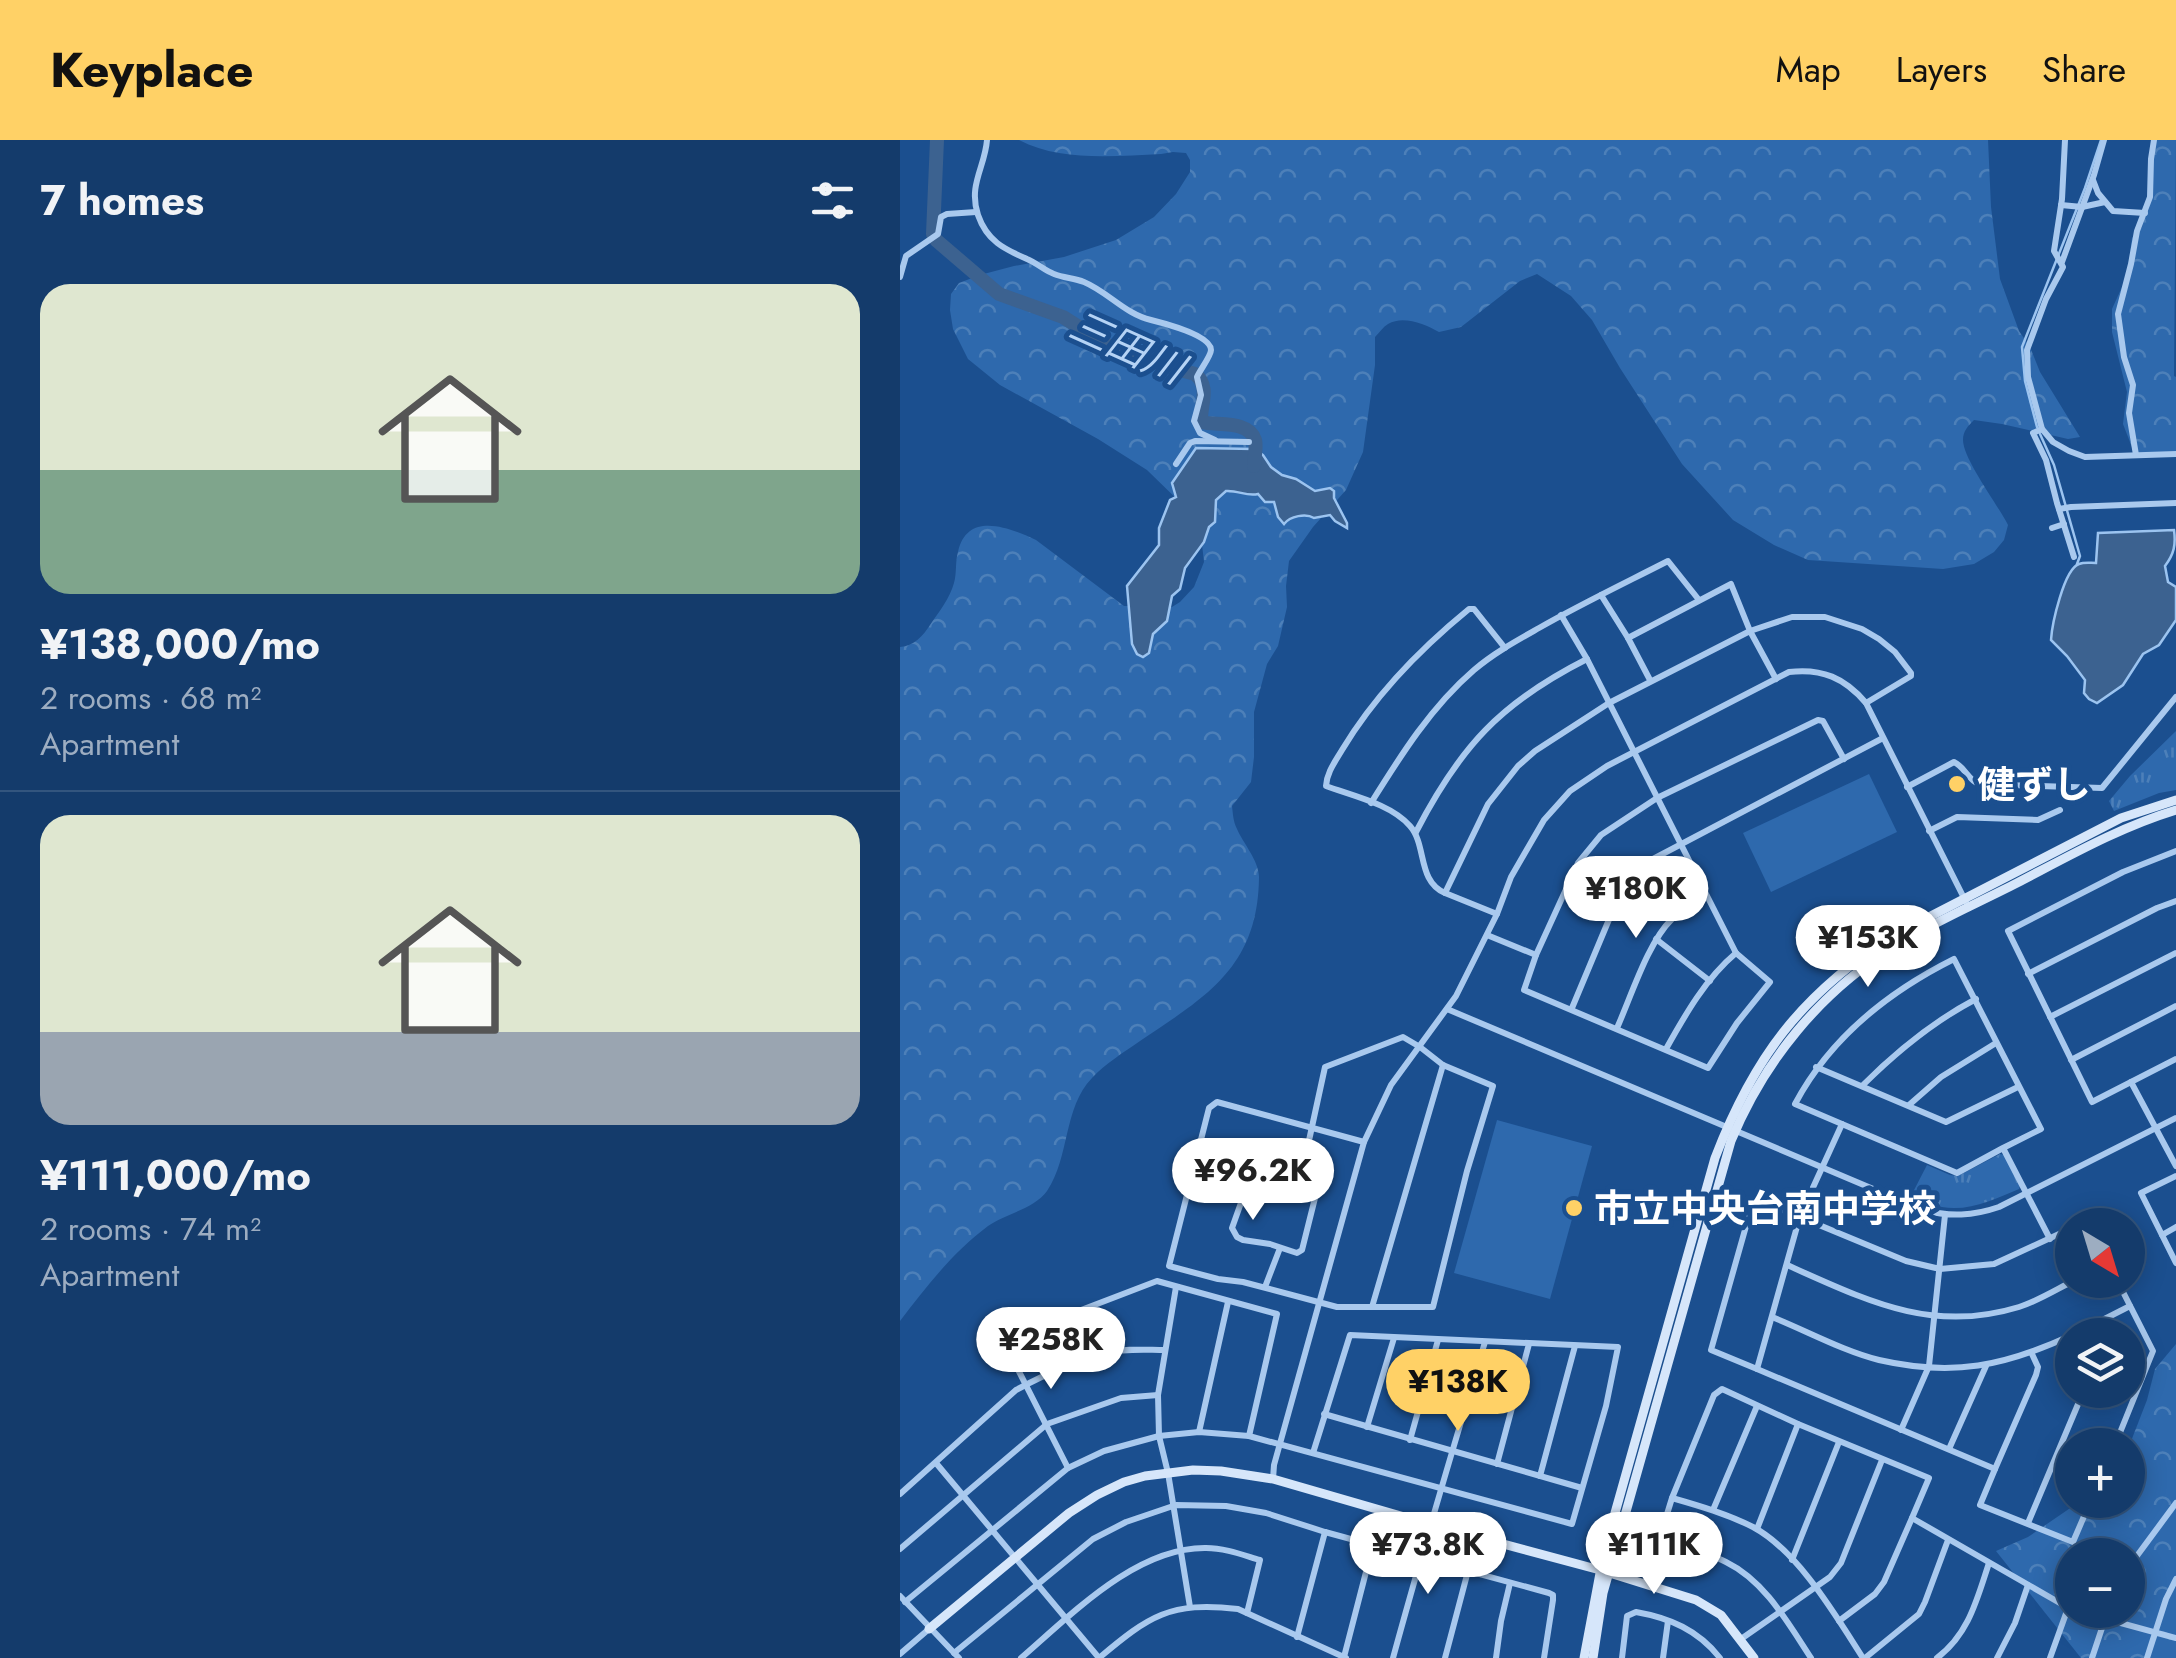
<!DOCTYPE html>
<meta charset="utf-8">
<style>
body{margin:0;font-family:Jost,"Noto Sans JP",sans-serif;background:#214673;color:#f1f3f6;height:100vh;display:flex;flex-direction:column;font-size:38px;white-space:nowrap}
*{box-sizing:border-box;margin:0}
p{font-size:32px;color:#9dadc1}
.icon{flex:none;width:55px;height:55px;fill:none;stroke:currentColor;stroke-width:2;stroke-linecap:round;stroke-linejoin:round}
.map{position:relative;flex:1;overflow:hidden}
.side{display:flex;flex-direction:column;background:#143b6b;width:900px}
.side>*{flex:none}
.needle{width:65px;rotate:142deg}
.buttons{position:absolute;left:1155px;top:1068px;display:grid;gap:20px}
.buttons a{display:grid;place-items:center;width:90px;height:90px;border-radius:50%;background:#143b6b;box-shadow:0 5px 25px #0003,0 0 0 2px #33557e;font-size:50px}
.price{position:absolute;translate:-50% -85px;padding:0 22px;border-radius:35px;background:#fff;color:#222;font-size:32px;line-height:65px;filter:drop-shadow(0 2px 5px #0008)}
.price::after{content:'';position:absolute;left:50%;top:60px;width:30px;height:22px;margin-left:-15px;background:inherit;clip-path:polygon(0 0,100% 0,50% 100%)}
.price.selected{background:#ffd166;color:#111}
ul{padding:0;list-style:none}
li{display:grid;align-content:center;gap:20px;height:530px;padding:0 40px}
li+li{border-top:2px solid #33557e}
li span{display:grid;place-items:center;height:310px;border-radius:30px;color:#555}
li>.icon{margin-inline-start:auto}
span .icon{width:180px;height:180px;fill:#fffc;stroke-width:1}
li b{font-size:42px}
h2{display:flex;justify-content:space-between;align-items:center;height:120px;padding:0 40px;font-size:42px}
header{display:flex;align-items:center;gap:60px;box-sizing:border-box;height:140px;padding:0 50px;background:#ffd166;color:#111}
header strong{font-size:48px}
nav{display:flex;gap:55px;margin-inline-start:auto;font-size:35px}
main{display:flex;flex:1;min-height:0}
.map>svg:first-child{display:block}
.grass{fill:url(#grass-tufts)}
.forest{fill:url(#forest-crowns);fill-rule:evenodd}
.pitch{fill:#2e69ad}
.water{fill:#3c6290;stroke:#9cc4f0;stroke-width:2.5}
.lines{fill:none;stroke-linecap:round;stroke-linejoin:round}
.stream{stroke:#9cc4f0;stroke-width:2.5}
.river{stroke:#3c6290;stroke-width:14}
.street{stroke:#a9c9ee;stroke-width:6}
.secondary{stroke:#d6e6fa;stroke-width:9}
.poi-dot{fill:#ffd166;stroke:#1b4f8f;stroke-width:4}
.labels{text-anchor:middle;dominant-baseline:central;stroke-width:10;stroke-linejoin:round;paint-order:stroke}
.poi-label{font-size:38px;font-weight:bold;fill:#fff;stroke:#1b4f8f;text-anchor:start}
.water-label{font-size:40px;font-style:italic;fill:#b5d3f5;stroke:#1b4f8f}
</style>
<header>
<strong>Keyplace</strong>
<nav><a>Map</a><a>Layers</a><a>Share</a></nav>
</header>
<main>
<section class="side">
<h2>7 homes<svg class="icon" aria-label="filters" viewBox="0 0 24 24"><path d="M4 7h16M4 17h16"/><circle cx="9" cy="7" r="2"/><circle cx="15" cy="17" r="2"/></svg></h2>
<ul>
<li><span style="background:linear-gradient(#dfe7d0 60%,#7fa58c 0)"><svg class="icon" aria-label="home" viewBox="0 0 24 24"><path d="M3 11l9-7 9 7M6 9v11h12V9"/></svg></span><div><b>¥138,000/mo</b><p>2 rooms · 68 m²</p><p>Apartment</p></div></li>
<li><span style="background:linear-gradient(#dfe7d0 70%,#9aa5b1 0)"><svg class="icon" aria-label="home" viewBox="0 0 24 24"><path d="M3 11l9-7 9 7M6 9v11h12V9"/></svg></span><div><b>¥111,000/mo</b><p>2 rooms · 74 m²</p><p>Apartment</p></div></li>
</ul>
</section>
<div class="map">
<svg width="1276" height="1518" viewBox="0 0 1276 1518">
<defs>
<pattern id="grass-tufts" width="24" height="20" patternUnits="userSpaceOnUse" patternTransform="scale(2.5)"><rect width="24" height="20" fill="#2e69ad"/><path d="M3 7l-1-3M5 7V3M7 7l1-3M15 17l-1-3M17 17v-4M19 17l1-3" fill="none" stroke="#4d80b9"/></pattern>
<pattern id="forest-crowns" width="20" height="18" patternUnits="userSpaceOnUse" patternTransform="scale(2.5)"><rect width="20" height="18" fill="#2e69ad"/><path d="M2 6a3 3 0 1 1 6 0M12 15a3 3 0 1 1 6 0" fill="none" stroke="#4d80b9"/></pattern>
</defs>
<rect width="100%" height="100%" fill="#1b4f8f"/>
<g class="grass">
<path d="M1276,591V650L1259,653L1214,671L1209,661L1230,636Z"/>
<path d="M1100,1014L1105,1015L1120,1046L1119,1049C1095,1059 1069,1072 1042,1067C1032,1065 1021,1060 1011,1056L1027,1025L1050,1035L1058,1036Z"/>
</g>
<g class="forest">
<path d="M119,0H1088L1091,67L1100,139L1119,191L1130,207L1140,232L1180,297L1168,299L1102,284L1074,280C1068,286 1063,291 1063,300C1063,319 1098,365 1108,385L1104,400L1094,412L1074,424L1043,429L908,420L874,405L833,380L782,324L720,228L692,180L671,156L637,134L620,141L561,187L539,192C525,184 503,175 488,184C483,187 480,192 475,197V225L463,312L446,350L413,387L389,421L386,446L387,467L378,506L367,524L354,572V617L351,642L332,666C333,674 333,681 337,689C343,703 359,721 359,737C358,827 307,856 240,901C224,912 205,924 192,938C163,968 170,1017 147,1051C134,1069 105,1074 88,1086C53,1112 26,1147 0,1181V507C14,506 23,496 30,485C39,472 50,458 54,443C57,433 55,422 58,412C67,371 108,387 136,400L224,466L272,467L280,462L294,447L304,422L302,404L284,366L247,330L198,299L100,245L68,219L53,189L50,170L51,154L59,143L80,135L114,126L164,117L216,100L254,77L276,54L290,32V20L286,13L273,12L261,14C215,16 161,22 119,0Z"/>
<path d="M1253,0H1276L1274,236L1276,237V311L1235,315L1223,284L1227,252L1212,192V169L1227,136L1232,98L1242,87L1248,63Z"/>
<path d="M1276,1204V1518H1181L1096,1411L1128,1397L1182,1360H1228V1309L1247,1260L1255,1229ZM1172,1415H1228V1470H1172Z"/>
</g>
<g class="pitch">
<path d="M969,634L997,692L871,752L843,693Z"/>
<path d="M597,980L692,1006L650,1159L554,1133Z"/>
</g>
<g class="water">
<path d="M296,308L355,309L363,315L371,327L382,335L396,339L415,351L430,348L434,351V358L447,383V388L435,381L430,375L414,378C406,373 390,376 384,384L378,377L374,362H365L358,354C347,357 338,350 326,351L316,360L315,382L309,387L304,402L285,428L280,449L272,456L267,481L253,494L249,513L243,517L237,514L232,504L227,446L259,405V388L270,360L276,357L272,343Z"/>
<path d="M1274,390C1276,405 1274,414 1265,426L1268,442L1276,447V480L1259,505L1243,514L1223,545L1197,563L1189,559L1184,553L1185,540L1167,516L1151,500C1152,484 1164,429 1179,424C1184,422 1190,423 1196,423L1198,393Z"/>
</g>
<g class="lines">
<g class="stream">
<path d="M1137,287L1125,241L1122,207L1185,48L1201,0"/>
<path d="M1140,294L1154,325L1180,416L1177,424"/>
</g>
<g class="river">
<path d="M33,94L37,0"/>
<path d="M36,100L99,154L163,177L220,213L295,234C311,247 300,265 301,282C317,286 349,280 355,300C357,308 354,318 354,326"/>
</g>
<g class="street">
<path d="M87,0C85,27 68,45 78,75C87,101 104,109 127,119C137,123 145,131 154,134C164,138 174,138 184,142C208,152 225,174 251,180C263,183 311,195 311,210C311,216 300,230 297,237L301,255L294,281L300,293L315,300"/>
<path d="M1165,0L1162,59L1154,111L1163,127L1146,159L1127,210L1128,237L1142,289L1153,302L1169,311L1185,317L1276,314"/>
<path d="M1193,40L1198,53L1213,71L1245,73"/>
<path d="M1161,65L1182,67L1205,62"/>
<path d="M1162,122L1194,35L1204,0"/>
<path d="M0,137L6,116L38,94L41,77L47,74L76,72"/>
<path d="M1142,289L1133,293L1146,320L1157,363L1174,417"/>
<path d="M1236,315L1229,273L1233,245L1224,217L1218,174L1231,124L1237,91L1250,57L1251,19L1254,0"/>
<path d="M276,324L290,303L295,301L349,302"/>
<path d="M1159,369L1171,367L1276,363"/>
<path d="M1152,388L1164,384"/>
<path d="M701,455L728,498L750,540"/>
<path d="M728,498L831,444L850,491L876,539"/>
<path d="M1007,647L1054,622C1065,627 1068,640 1079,644L1202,648L1276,557"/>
<path d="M471,663C501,615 531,567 574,530C594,513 616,501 639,488C681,464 725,443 768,421L799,460"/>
<path d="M1029,691L1057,677L1138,680L1160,670"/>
<path d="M516,692C560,607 600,563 687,519"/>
<path d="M1276,711L1223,732L1108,791L1192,962L1276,919"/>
<path d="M545,753C517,741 527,705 510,686C491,664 453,656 426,646C427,632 435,622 442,610C475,555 520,509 569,469H574L605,508"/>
<path d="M597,774L545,753L588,664L618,626L635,611L709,563L850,491L892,477H925L962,489L979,499L995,512L1011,533V536L966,563"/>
<path d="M587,795L636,815L624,850L808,928L837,883L870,842L836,813L687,519L661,475"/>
<path d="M756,799L810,841"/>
<path d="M636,815L678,723L701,695L757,658L918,580L923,581L944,619"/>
<path d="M1128,834L1257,768L1276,761"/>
<path d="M672,868L718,758L728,742L753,719L983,598"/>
<path d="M547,869L1023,1070C1050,1077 1073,1076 1099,1067L1276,978"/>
<path d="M1150,877L1276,813"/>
<path d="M717,888C731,857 748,802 772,779C782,769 794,763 806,756"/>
<path d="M766,909C785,875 806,838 836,813"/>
<path d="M1171,920L1276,866"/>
<path d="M916,927L1046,982L1118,947"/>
<path d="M1231,942L1276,1026"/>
<path d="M962,946C996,912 1032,882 1076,859"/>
<path d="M1009,965L1041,937L1096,903"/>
<path d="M942,984L900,1076L857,1229L811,1210L854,1058L1006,1121L1040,1129L1094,1124L1172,1088"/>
<path d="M1103,1008L1057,1033L895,964C930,898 988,852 1054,819L1141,989L1103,1008L1150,1099"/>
<path d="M357,1016L418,1032L422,1040L415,1058L402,1110L397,1113L370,1104L343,1100L337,1097L332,1088L342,1060L348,1025Z"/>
<path d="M403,1028L425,927L503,897L520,907L543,925L593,946L567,1031L533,1167H437L343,1142L318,1139L269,1126L309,968L317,962L464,1002"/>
<path d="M1276,1036L1241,1053L1262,1095L1276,1087"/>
<path d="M1178,1085L1187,1081L1189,1085"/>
<path d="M1262,1095L1276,1123"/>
<path d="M887,1125C966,1160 1031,1194 1119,1167C1138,1161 1157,1149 1175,1140"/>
<path d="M276,1147L258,1255L259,1296L268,1333L290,1467"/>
<path d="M365,1147L380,1108"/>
<path d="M472,1167L543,925"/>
<path d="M872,1177C907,1191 943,1211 979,1220C1053,1237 1105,1226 1172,1195"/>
<path d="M1173,1195L1230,1166"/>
<path d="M857,1229L1095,1329L1080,1365L1173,1402L1191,1360"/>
<path d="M424,1274L682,1348"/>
<path d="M467,1287L494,1198"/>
<path d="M1001,1290L1029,1226L1045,1075"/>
<path d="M299,1292L328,1162"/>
<path d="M510,1300L538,1200"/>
<path d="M1215,1305L1253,1211L1217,1140"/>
<path d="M1049,1309L1086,1226"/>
<path d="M36,1323L199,1518"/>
<path d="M597,1324L629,1204"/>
<path d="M168,1328L103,1200L257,1141L377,1174L349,1296"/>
<path d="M1095,1329L1136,1235L1138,1227L1132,1214"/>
<path d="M640,1336L675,1206"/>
<path d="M373,1339L374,1325L464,1002L491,945L556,856L597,774L611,737L644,680L670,651L707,626L889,532C922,528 945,538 966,563L1069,768"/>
<path d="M0,1354L116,1250C144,1235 176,1220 207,1213C226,1208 246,1210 265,1210"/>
<path d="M772,1358C800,1366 827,1374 853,1387C898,1411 936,1476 963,1518"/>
<path d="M813,1370L857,1266"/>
<path d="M1128,1383L1184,1250"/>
<path d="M857,1389L898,1284"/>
<path d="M758,1399C780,1406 805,1412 826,1422C865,1441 888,1483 911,1518"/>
<path d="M0,1409L147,1284L221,1258L258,1255"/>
<path d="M892,1420L939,1302"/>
<path d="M1228,1428L1276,1363"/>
<path d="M745,1445L772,1358L814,1255L822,1249L898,1284L1029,1338L1012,1378L1172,1470"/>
<path d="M0,1456L59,1518"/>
<path d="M5,1462L168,1328L204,1311L259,1296L299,1292L349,1296L672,1384L706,1266L718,1207L450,1195L413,1313"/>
<path d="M1173,1470L1276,1498"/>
<path d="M939,1481L975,1454L984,1442L1012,1378"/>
<path d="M397,1497L425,1392"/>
<path d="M841,1499L930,1437L941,1423L982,1320"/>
<path d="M54,1513L193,1399L226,1382L276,1365L326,1366L366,1373L425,1392L649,1453L653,1455V1460L644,1518"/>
<path d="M0,1514L29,1489"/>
<path d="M444,1517L473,1405"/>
<path d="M121,1518C171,1475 236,1407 306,1408C325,1408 343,1415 360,1420L347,1473"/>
<path d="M199,1518C249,1476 270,1461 338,1469L446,1518"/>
<path d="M493,1518C522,1412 553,1308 585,1202"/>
<path d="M545,1518L568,1431"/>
<path d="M596,1518L601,1481L610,1443"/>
<path d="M722,1518L727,1476L736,1472C770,1478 798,1490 820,1518"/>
<path d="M763,1518L768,1481"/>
<path d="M965,1518L1019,1474L1025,1462L1048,1400"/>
<path d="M1037,1518C1069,1494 1077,1459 1089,1423"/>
<path d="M1097,1518L1115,1483L1128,1445"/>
<path d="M1150,1518L1168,1468"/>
<path d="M1192,1518L1208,1470"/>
<path d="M1247,1518L1266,1459L1276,1439"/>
</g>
<g class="secondary">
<path d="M29,1489L169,1373L197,1355L224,1342L245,1336L293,1330L321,1331L373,1339L532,1385L700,1430L796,1460L821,1475L854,1518"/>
<path d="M684,1518L704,1412L815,1018C854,917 901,855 992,796L1221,678L1276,660"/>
<path d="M693,1518L703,1453L831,1001C864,921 920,852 995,806C1034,782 1076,764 1117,743C1169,716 1220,687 1276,670"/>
</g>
</g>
<g class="poi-dot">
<circle cx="1057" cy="644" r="10"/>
<circle cx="674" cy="1068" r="10"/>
</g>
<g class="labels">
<g class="poi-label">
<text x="1077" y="644">健ずし</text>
<text x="694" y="1068">市立中央台南中学校</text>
</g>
<g class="water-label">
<text transform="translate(227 207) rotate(24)">三田川</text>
</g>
</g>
</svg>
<div class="buttons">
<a><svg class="needle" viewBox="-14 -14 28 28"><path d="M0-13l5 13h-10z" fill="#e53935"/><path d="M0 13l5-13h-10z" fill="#9dadc1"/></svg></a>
<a><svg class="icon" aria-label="layers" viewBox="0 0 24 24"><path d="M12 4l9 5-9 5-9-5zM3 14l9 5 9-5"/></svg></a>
<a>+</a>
<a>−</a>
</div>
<b class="price" style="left:736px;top:801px">¥180K</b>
<b class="price" style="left:968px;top:850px">¥153K</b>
<b class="price" style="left:353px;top:1083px">¥96.2K</b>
<b class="price" style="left:151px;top:1252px">¥258K</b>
<b class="price selected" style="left:558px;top:1294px">¥138K</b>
<b class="price" style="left:528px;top:1457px">¥73.8K</b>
<b class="price" style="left:754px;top:1457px">¥111K</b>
</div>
</main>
